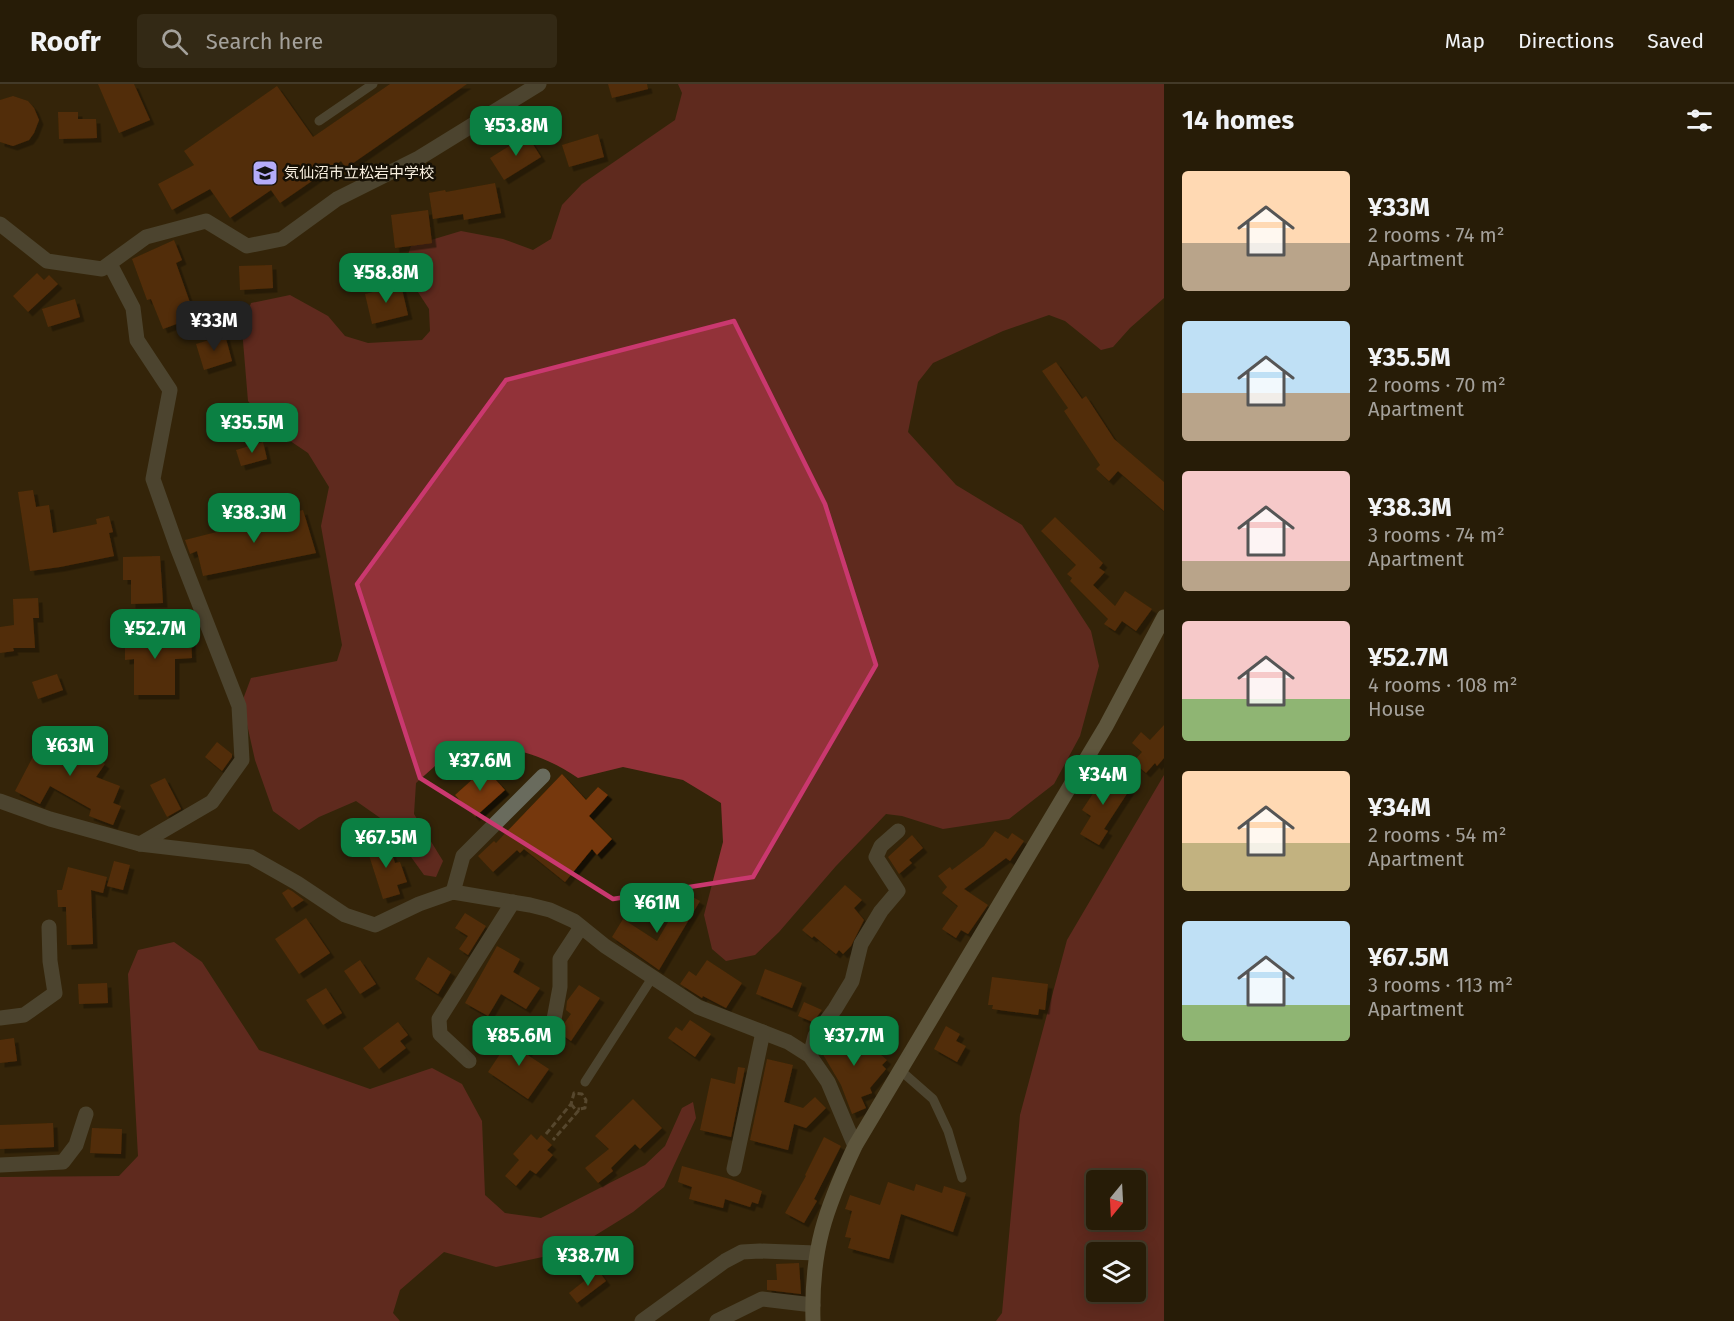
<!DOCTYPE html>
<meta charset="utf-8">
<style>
body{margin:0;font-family:"Fira Sans","Noto Sans JP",sans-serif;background:#332915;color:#f1f3f6;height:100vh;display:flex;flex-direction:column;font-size:22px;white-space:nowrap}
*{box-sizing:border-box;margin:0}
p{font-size:20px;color:#a4a19b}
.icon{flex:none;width:33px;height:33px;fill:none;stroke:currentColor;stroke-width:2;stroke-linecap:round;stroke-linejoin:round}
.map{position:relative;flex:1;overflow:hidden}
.sheet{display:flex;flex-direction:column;background:#271c07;width:570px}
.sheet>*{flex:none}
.needle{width:39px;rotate:198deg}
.tools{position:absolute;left:1086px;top:1086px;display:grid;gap:12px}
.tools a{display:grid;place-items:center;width:60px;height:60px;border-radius:6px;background:#271c07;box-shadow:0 3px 15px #0003,0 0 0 2px #433a28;font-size:30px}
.price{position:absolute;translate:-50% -51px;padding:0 14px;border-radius:12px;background:#0b8043;color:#fff;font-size:20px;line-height:39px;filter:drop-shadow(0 2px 3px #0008)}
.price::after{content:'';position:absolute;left:50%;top:36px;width:18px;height:14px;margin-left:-9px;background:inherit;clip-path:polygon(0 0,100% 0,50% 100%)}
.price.active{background:#222;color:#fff}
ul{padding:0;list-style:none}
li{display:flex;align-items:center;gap:18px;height:150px;padding:0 18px}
li span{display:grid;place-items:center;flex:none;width:168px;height:120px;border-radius:6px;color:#555}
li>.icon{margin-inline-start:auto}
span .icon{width:72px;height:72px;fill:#fffc;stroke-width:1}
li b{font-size:26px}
h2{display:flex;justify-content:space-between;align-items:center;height:72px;padding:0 18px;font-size:26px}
header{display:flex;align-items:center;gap:36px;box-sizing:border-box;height:84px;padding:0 30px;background:#271c07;border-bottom:2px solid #433a28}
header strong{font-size:28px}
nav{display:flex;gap:33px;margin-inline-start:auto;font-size:21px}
.search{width:420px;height:54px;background:#332915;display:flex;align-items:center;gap:15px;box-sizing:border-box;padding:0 21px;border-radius:6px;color:#a4a19b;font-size:22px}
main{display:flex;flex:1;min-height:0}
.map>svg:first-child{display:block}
.forest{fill:#923239;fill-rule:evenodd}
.building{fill:#763709;filter:url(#shadow)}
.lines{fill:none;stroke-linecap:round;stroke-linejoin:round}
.path{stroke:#7f725b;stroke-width:3;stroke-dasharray:6 3;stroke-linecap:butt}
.lane{stroke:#696b5d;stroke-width:9}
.street{stroke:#696b5d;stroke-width:15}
.secondary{stroke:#8e907a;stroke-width:15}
.marked{fill:none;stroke:#ca386f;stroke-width:4.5;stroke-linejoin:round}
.labels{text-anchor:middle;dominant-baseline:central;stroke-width:5;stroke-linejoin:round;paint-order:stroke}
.poi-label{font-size:15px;fill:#f8efdf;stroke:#161005;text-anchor:start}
</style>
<header>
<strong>Roofr</strong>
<div class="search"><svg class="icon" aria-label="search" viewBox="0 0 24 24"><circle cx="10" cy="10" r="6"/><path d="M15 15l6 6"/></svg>Search here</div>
<nav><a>Map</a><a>Directions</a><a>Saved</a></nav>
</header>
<main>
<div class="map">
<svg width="1164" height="1237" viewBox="0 0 1164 1237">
<defs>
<filter id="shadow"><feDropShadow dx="4.5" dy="4.5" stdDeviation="0" flood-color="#0009"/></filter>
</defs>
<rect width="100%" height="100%" fill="#342509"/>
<g class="forest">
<path d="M678,0H1164V214L1130,244L1113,263L1101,266L1065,237L1049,231L1003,247L933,279L918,298L908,348L956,401L1022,441L1091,547L1099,582L1080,652L1054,700L1009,735L943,745L902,732L886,730L836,782L779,848L755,871L726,877L712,865L704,831L723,758L721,719L683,696L623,683L578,694C538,667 509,664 463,657L416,699L414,730L443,777L436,793L424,791L386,738L356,717L319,733L299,746L273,727L255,676L242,618L251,594L337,577L342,561L321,442L329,403L308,369L274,346L248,317L242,245L251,219L290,211L328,232L345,252L368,259L422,256L430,247L429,225L403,185L411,162L461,147L503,155L533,166L551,155L562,121L582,100L675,36L682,9Z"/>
<path d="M1164,691V1237H996L1002,1229L1020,1031L1067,856ZM1136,1096V1136H1096V1096ZM1136,1168V1208H1096V1168Z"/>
<path d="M174,858L202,878L259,966L370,1005L432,984L462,1000L482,1037L485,1111L505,1129L541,1134L645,1081L665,1062L682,1024L693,1018L696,1034L664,1103L633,1128L570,1167L496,1183L444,1168L400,1206L393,1229L400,1237H0V1093L119,1092L138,1072L128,890L138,866Z"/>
</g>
<g class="building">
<path d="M98,0H134L150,36L119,49Z"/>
<path d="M390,0H467L346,84L341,77L280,119L271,106L230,134L210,105L172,126L158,100L194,81L184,67L277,2L313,53Z"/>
<path d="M608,0H647L648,5L612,14Z"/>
<path d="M13,12L28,17L34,24L39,36L34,49L29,56L13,62L0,58V16Z"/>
<path d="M58,28H78V35H96L97,54L59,55Z"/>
<path d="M598,50L604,73L569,83L562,61Z"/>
<path d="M527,51L541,73L504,96L490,74Z"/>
<path d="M495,99L501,129L464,136L463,130L433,135L429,109L445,106L446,108Z"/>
<path d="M428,126L432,159L395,164L391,131Z"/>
<path d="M174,156L182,176L176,179L195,233L163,245L151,215L147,216L132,175Z"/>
<path d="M272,181L273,204L240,206L239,182Z"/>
<path d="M37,189L44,196L49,191L58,200L28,228L13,212Z"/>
<path d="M401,201L408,231L372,240L365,210Z"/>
<path d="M75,215L80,233L48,243L42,225Z"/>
<path d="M225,251L232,277L204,286L196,260Z"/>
<path d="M1056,278L1082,315L1086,312L1114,355L1164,398V427L1118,387L1109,397L1096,385L1100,381L1064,327L1068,324L1042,287Z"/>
<path d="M263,358L267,375L241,382L236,366Z"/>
<path d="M33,406L36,423L49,421L53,449L97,440L96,435L109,432L113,448L109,449L114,472L60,483L30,487L18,408Z"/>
<path d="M303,426L316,469L203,492L197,467L190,470L185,456Z"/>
<path d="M1055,433L1103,479L1099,484L1105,488L1093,501L1115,522L1125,507L1152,525L1136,547L1122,537L1115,547L1104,540L1108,535L1070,497L1072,494L1067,490L1076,481L1041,447Z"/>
<path d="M160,472L163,519L131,520V496H123V473Z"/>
<path d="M38,514L39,534H33L35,564H13L14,567L0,569V543L14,541L13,515Z"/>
<path d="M125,542H141V550L178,548V554H191L192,574L175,575V611H134V575L125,576Z"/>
<path d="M57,590L63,606L38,615L32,598Z"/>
<path d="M1164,641V674L1157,682L1155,679L1146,689L1133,678L1142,668L1132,659L1141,648L1150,656Z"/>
<path d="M55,642L75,654L73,658L105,680L96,693L120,702L113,719L121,722L113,741L89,732L91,725L50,702L40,720L15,707L38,663L41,664Z"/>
<path d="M217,658L232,670V673L222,687L205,673Z"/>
<path d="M485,684L505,706L475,733L455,711Z"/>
<path d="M1103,687L1130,705L1104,745L1108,747L1099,761L1080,750L1091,732L1082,726L1096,705L1092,703Z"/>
<path d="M562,690L586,716L598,703L608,711L589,732L612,755L597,771L592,765L565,798L524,765L520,769L517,766L493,788L478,772L494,757L496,759Z"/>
<path d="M165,694L181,725L167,733L150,701Z"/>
<path d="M995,747L1008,755L1012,749L1024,757L1010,777L1006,774L964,805L988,821L968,850L961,846L956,854L942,845L958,822L942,809L947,803L938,792L950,783L952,786L984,762Z"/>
<path d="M912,751L923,764L909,776L912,779L899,790L888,773Z"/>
<path d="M387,755L395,779L400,778L407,798L397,801L400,810L383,815L366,762Z"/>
<path d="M114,777L130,781L123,806L107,802Z"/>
<path d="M68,783L107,793L103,809L91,806L93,860L67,861L66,823H58L57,806H62Z"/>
<path d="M845,801L862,816L854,824L864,836L851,862L843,870L839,866L836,870L814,852L812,854L802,846Z"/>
<path d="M288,805L292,807L304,816L292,824L282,809Z"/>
<path d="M685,809L700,817L659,886L612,853L623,835L657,857Z"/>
<path d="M465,829L486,842L468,871L459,865L468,852L455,844Z"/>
<path d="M306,834L330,869L299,890L275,855Z"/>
<path d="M497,862L520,875L513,888L540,904L526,925L501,910L488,932L465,919Z"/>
<path d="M428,873L451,888L438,910L415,895Z"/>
<path d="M360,876L376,900L360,910L344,887Z"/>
<path d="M707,876L742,899L726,924L703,912L702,914L680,900L689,887L696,892Z"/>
<path d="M765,885L802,899L792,924L756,910Z"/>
<path d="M992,893L1048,900L1045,926L1039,925L1038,931L992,925L993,921H988Z"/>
<path d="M107,899L108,919L79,920L78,900Z"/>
<path d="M579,901L600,914L571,957L561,950L563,941L571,930L566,926L567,917Z"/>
<path d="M326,904L342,929L323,941L306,916Z"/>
<path d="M804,918L822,926L813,938L798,932Z"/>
<path d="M690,936L711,950L695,973L668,954L676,943L682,947Z"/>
<path d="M398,938L408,951L400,957L406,964L379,985L363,964Z"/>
<path d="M946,942L960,950L956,957L966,962L957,978L934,965Z"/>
<path d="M852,946L887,976L882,981L886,985L870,1004L872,1009L861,1013L866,1024L852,1030L841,1001L821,967L823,961Z"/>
<path d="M514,949L532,961L526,970L549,985L528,1015L488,988Z"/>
<path d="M14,954L17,977L0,979V956Z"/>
<path d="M767,975L793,981L784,1018L803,1024L815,1013L826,1024L806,1044L794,1040L788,1066L750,1056Z"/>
<path d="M738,983L745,984L731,1053L700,1046L711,994L735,1000Z"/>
<path d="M633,1015L662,1044L640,1065L635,1060L611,1084L613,1087L598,1099L585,1084L609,1065L595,1052Z"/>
<path d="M53,1039L54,1063L0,1065V1041Z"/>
<path d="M92,1044L122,1045L121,1070L90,1069Z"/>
<path d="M531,1050L537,1056L541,1051L552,1061L547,1066L553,1071L536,1090L530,1086L516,1102L505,1092L519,1076L513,1070Z"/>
<path d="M824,1053L841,1062L814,1115L817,1117L804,1139L785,1129L806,1092L805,1091Z"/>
<path d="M682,1082L730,1095L762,1107L758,1120L752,1118L750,1123L725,1115L723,1124L689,1115L692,1103L678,1098Z"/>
<path d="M888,1098L914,1107L916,1100L942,1109L944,1102L966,1109L953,1148L901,1130L889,1175L848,1164L851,1154L845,1153L852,1127L845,1125L850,1111L880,1121Z"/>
<path d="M799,1179L801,1210L767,1206V1196H777L776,1180Z"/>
<path d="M598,1186L606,1197L577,1219L569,1209Z"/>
</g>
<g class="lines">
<g class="path">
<path d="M571,1020L575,1025H580"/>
<path d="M546,1050L571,1020L574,1009L582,1010L586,1016L585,1024L580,1025L553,1056"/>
</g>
<g class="lane">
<path d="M319,37L373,0"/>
<path d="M900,986L933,1015L948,1047L962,1094"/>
<path d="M585,998L652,894"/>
</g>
<g class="street">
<path d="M0,140L47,177L102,185L146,153L206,137L247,162L282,155L337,115L419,74L539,0"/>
<path d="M110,180L133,224L137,256L170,306L153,395L177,463L239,622L242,676L212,718L140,760"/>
<path d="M0,717L50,735L140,760L251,773L297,799L345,831L375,841L419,820L453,808L530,821L550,826L574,837L605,862L698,923L788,958L810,972L828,998L855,1062"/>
<path d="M453,808L463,772L543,692"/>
<path d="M0,934L24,931L55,909L50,877L49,843"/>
<path d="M550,957L560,903V875L581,843"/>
<path d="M810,972L815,952L835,925L852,897L861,860L881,827L898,807L876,773L881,762L898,747"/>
<path d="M469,977L440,950L439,935L513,818"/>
<path d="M0,1081L63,1078L76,1061L86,1030"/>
<path d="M734,1085L763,948"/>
<path d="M642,1237L725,1177L742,1168L760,1167L816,1169"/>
<path d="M717,1237L762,1215L813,1221"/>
</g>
<path class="secondary" d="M813,1237C811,1165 825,1126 855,1062L1106,642L1164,533"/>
</g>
<path d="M0 0H1164V1237H0ZM734,237L825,420L876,581L753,793L613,815L420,694L357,500L506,296Z" fill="#342509" fill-opacity=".55" fill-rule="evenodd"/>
<path class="marked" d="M734,237L825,420L876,581L753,793L613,815L420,694L357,500L506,296Z"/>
<defs>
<g id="school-square" transform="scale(1.35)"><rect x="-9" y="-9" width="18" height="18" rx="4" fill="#b4acf9" stroke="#161005"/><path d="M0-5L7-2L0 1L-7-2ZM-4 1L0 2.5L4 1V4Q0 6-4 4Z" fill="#111"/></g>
</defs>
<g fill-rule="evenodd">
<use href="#school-square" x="265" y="89"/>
</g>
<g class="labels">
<g class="poi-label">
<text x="284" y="89">気仙沼市立松岩中学校</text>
</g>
</g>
</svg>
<div class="tools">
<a><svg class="needle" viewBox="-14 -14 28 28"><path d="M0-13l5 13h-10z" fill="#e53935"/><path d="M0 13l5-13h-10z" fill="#a4a19b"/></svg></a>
<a><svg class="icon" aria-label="layers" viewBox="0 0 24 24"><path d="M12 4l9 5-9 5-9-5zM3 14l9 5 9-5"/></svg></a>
</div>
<b class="price" style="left:516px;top:73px">¥53.8M</b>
<b class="price" style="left:386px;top:220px">¥58.8M</b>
<b class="price active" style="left:214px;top:268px">¥33M</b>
<b class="price" style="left:252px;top:370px">¥35.5M</b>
<b class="price" style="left:254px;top:460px">¥38.3M</b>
<b class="price" style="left:155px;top:576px">¥52.7M</b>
<b class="price" style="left:70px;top:693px">¥63M</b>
<b class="price" style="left:480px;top:708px">¥37.6M</b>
<b class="price" style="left:1103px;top:722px">¥34M</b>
<b class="price" style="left:386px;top:785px">¥67.5M</b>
<b class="price" style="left:657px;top:850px">¥61M</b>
<b class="price" style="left:519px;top:983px">¥85.6M</b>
<b class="price" style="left:854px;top:983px">¥37.7M</b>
<b class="price" style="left:588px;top:1203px">¥38.7M</b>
</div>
<section class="sheet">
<h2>14 homes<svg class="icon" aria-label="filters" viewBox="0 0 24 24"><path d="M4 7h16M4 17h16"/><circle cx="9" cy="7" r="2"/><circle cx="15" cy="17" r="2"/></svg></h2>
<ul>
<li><span style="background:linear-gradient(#ffd9b3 60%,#b9a48a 0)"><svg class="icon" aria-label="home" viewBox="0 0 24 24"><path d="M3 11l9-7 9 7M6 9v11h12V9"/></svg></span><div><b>¥33M</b><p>2 rooms · 74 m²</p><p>Apartment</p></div></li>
<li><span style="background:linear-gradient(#bfe0f5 60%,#b9a48a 0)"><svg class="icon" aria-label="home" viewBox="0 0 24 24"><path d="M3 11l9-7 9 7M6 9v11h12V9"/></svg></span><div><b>¥35.5M</b><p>2 rooms · 70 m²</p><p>Apartment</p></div></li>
<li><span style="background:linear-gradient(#f6c9c9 75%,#b9a48a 0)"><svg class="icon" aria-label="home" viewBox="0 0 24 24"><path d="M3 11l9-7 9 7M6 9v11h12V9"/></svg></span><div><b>¥38.3M</b><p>3 rooms · 74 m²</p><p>Apartment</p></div></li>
<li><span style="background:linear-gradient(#f6c9c9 65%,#8fb573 0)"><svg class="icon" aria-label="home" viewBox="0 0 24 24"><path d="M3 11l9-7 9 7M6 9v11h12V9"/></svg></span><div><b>¥52.7M</b><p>4 rooms · 108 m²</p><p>House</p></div></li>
<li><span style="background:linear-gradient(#ffd9b3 60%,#c2b280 0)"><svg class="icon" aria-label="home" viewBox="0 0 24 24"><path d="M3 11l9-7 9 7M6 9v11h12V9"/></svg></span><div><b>¥34M</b><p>2 rooms · 54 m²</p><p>Apartment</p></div></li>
<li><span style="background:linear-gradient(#bfe0f5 70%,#8fb573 0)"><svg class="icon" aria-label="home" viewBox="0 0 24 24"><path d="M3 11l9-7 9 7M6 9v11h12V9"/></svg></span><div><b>¥67.5M</b><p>3 rooms · 113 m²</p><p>Apartment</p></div></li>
</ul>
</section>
</main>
